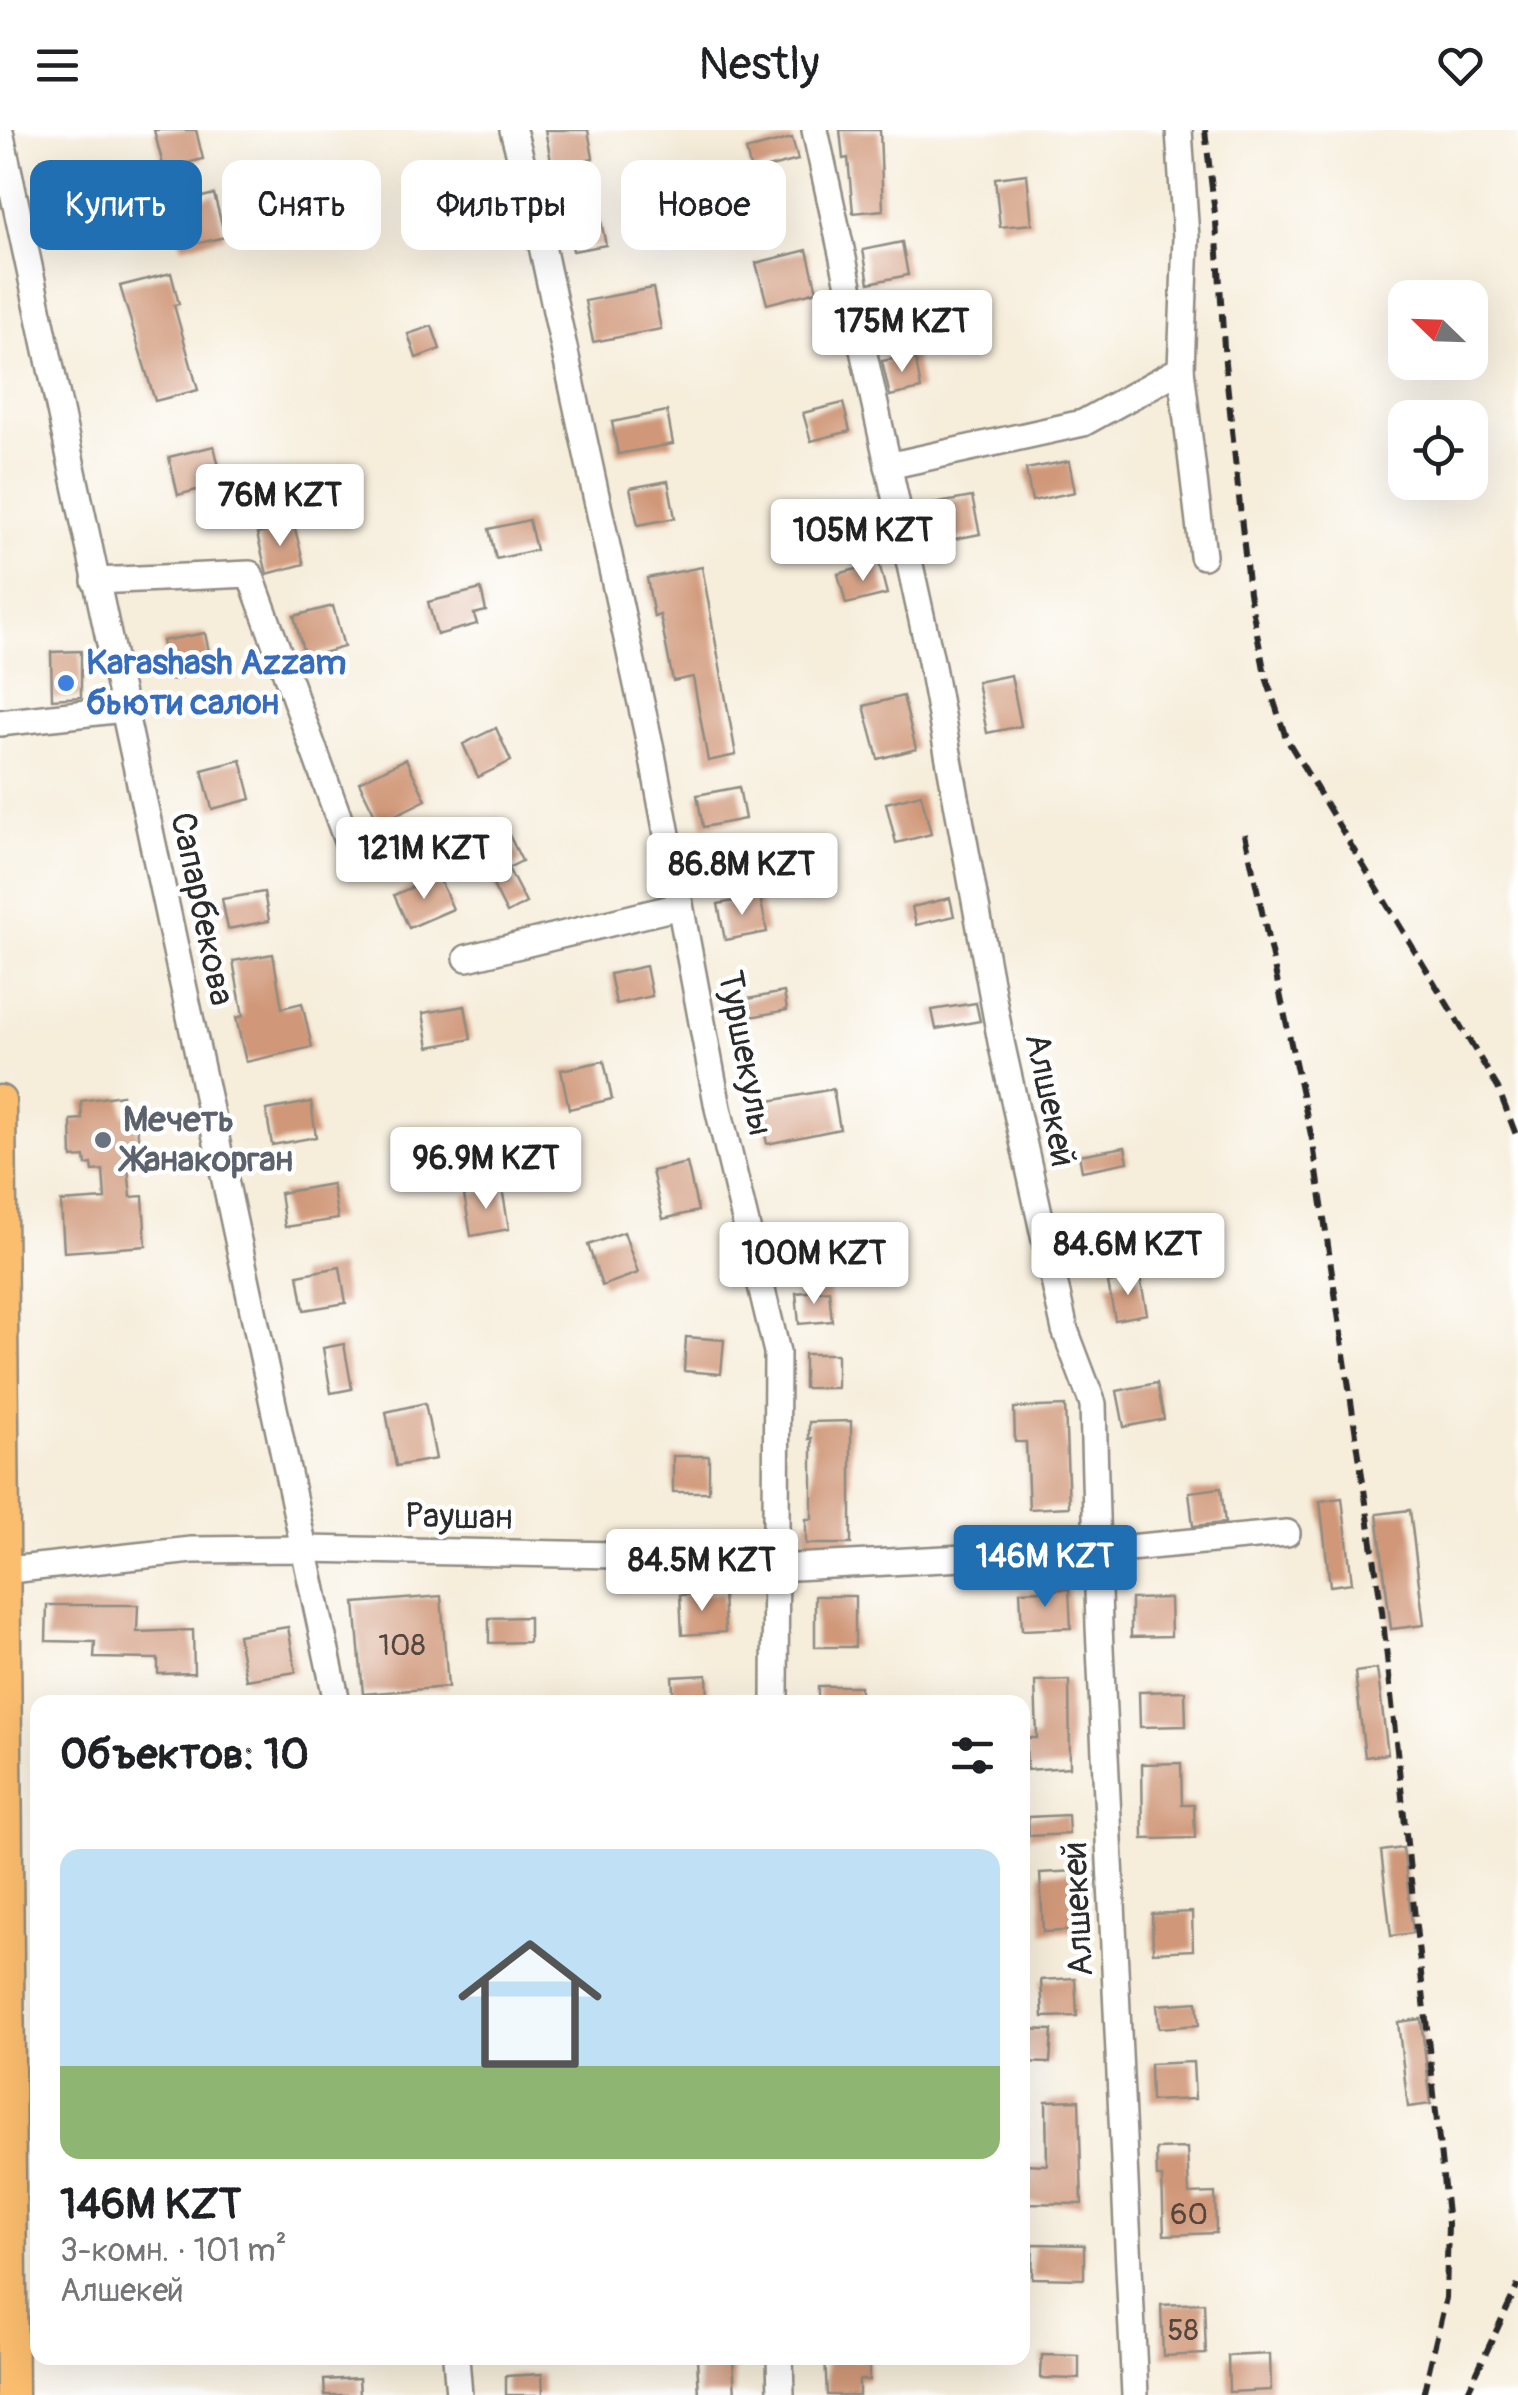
<!DOCTYPE html>
<html lang="ru">
<meta charset="utf-8">
<style>
body{margin:0;font-family:Pangolin,sans-serif;background:#f6f6f6;color:#202124;height:100vh;display:flex;flex-direction:column;font-size:38px;white-space:nowrap}
*{box-sizing:border-box;margin:0}
p{font-size:32px;color:#757577}
.icon{flex:none;width:55px;height:55px;fill:none;stroke:currentColor;stroke-width:2;stroke-linecap:round;stroke-linejoin:round}
.map{position:relative;flex:1;overflow:hidden}
.panel{position:absolute;left:30px;top:1565px;width:1000px;height:670px;display:flex;flex-direction:column;background:#fff;border-radius:20px;box-shadow:0 10px 40px #0002}
.panel>*{flex:none}
.top-card{position:absolute;left:30px;top:30px;width:1000px;height:90px;display:flex;gap:20px}
.needle{width:65px;rotate:293deg}
.tools{position:absolute;left:1388px;top:150px;display:grid;gap:20px}
.tools a{display:grid;place-items:center;width:100px;height:100px;border-radius:20px;background:#fff;box-shadow:0 10px 40px #0002;font-size:50px}
.price{position:absolute;translate:-50% -85px;padding:0 22px;border-radius:10px;background:#fff;color:#222;font-size:32px;line-height:65px;filter:drop-shadow(0 2px 5px #0008)}
.price::after{content:'';position:absolute;left:50%;top:60px;width:30px;height:22px;margin-left:-15px;background:inherit;clip-path:polygon(0 0,100% 0,50% 100%)}
.price.on{background:#1f6fb2;color:#fff}
ul{padding:0;list-style:none}
li{display:grid;align-content:center;gap:20px;height:530px;padding:0 30px}
li+li{border-top:2px solid #e0e0e0}
li span{display:grid;place-items:center;height:310px;border-radius:20px;color:#555}
li>.icon{margin-inline-start:auto}
span .icon{width:180px;height:180px;fill:#fffc;stroke-width:1}
li b{font-size:42px}
h2{display:flex;justify-content:space-between;align-items:center;height:120px;padding:0 30px;font-size:42px}
.tag{padding:0 35px;border-radius:20px;background:#fff;box-shadow:0 10px 40px #0002;font-size:35px;line-height:90px}
.tag.on{background:#1f6fb2;color:#fff}
header{display:flex;justify-content:space-between;align-items:center;height:130px;padding:0 30px;background:#fff;font-size:45px;font-weight:600}
.map>svg:first-child{display:block}
.building{fill:#d09879}
.lines{fill:none;stroke-linecap:round;stroke-linejoin:round}
.minor-casing{stroke:#908c82;stroke-width:30}
.major-casing{stroke:#908c82;stroke-width:35}
.minor{stroke:#fff;stroke-width:25}
.major{stroke:#fbbd6e;stroke-width:30}
.rail{stroke:#2b2b2b;stroke-width:6;stroke-dasharray:15 8;stroke-linecap:butt}
.shop-dot{fill:#3f7fe0;stroke:#fff;stroke-width:4}
.worship-dot{fill:#6b7280;stroke:#fff;stroke-width:4}
.labels{text-anchor:middle;dominant-baseline:central;stroke-width:9;stroke-linejoin:round;paint-order:stroke}
.number-label{font-size:30px;fill:#54463e}
.shop-label{font-size:35px;font-weight:bold;fill:#366cbe;stroke:#fff;text-anchor:start}
.street-label{font-size:35px;fill:#2b2b2b;stroke:#fff}
.worship-label{font-size:35px;font-weight:bold;fill:#5b616d;stroke:#fff;text-anchor:start}
</style>
<header><svg class="icon" aria-label="menu" viewBox="0 0 24 24"><path d="M4 6h16M4 12h16M4 18h16"/></svg>Nestly<svg class="icon" aria-label="heart" viewBox="0 0 24 24"><path d="M12 20l-8-8c-3-5 5-10 8-4 3-6 11-1 8 4z"/></svg></header>
<div class="map">
<svg width="1518" height="2265" viewBox="0 0 1518 2265">
<rect width="100%" height="100%" fill="#fff"/>
<filter id="ink" filterUnits="userSpaceOnUse"><feTurbulence type="fractalNoise" baseFrequency=".01" numOctaves="2"/><feDisplacementMap in="SourceGraphic" scale="20" xChannelSelector="R" yChannelSelector="G"/><feConvolveMatrix kernelMatrix="1 2 1 2 8 2 1 2 1" color-interpolation-filters="sRGB"/></filter>
<filter id="wash" filterUnits="userSpaceOnUse"><feTurbulence type="fractalNoise" baseFrequency=".0048" numOctaves="4" result="noise"/><feDisplacementMap in="SourceGraphic" scale="40" xChannelSelector="R" yChannelSelector="G"/><feGaussianBlur stdDeviation="2.25" result="paint"/><feColorMatrix in="noise" values="0 0 0 0 0 0 0 0 0 0 0 0 0 0 0 0 0 1.4 0 .05"/><feComposite in="paint" operator="in"/></filter>
<g filter="url(#wash)">
<rect width="100%" height="100%" fill="#f6edda"/>
<g id="blocks">
<g class="building">
<path d="M154,0H196L203,29L164,39Z"/>
<path d="M545,0H588L593,28L552,36Z"/>
<path d="M840,0H880L883,80L853,83L848,28L843,29Z"/>
<path d="M792,8L798,30L751,42L746,20Z"/>
<path d="M1027,44L1032,94L1000,97L995,48Z"/>
<path d="M214,64L225,107L182,117L171,75Z"/>
<path d="M598,77L606,115L573,121L566,83Z"/>
<path d="M902,112L908,145L869,153L863,120Z"/>
<path d="M807,120L817,161L767,174L756,133Z"/>
<path d="M171,143L179,174L174,175L198,260L155,271L120,156Z"/>
<path d="M653,158L661,199L593,212L585,171Z"/>
<path d="M432,196L440,219L416,228L408,204Z"/>
<path d="M915,225L921,259L890,266L882,231Z"/>
<path d="M843,273L850,301L811,311L803,283Z"/>
<path d="M667,281L673,314L618,324L612,292Z"/>
<path d="M214,316L223,353L178,365L169,327Z"/>
<path d="M1069,331L1075,362L1032,371L1026,339Z"/>
<path d="M668,351L675,388L638,395L630,358Z"/>
<path d="M972,367L980,404L940,412L933,374Z"/>
<path d="M529,390L536,420L496,429L489,399Z"/>
<path d="M294,395L304,434L267,444L257,404Z"/>
<path d="M879,433L887,464L846,474L838,444Z"/>
<path d="M702,437L736,625L708,631L693,547L673,551L660,485L654,487L647,448Z"/>
<path d="M481,459L486,481L474,484L477,494L437,505L428,472Z"/>
<path d="M333,476L344,517L305,528L294,486Z"/>
<path d="M205,503L213,541L170,550L162,511Z"/>
<path d="M81,521V567L52,569L51,522Z"/>
<path d="M1011,545L1021,596L987,603L977,552Z"/>
<path d="M903,566L916,619L878,629L864,576Z"/>
<path d="M496,598L511,631L478,647L463,614Z"/>
<path d="M406,629L426,670L379,693L359,652Z"/>
<path d="M241,630L251,669L212,679L202,640Z"/>
<path d="M739,657L745,689L703,697L697,665Z"/>
<path d="M921,664L931,704L896,713L886,673Z"/>
<path d="M502,691L522,731L508,738L526,773L507,783L469,707Z"/>
<path d="M438,746L453,779L409,798L394,765Z"/>
<path d="M264,762L269,791L228,799L222,769Z"/>
<path d="M760,766L767,802L725,810L718,774Z"/>
<path d="M950,768L954,786L916,795L912,777Z"/>
<path d="M273,824L282,878L302,873L312,917L246,932L236,888L243,886L233,831Z"/>
<path d="M646,836L652,866L616,874L610,844Z"/>
<path d="M784,862L787,880L730,891L727,873Z"/>
<path d="M976,873L980,891L936,899L932,880Z"/>
<path d="M465,876L471,909L429,917L423,883Z"/>
<path d="M604,931L612,969L569,979L561,940Z"/>
<path d="M833,959L840,999L767,1014L759,973Z"/>
<path d="M122,965L124,985L136,984L140,1027L127,1028L131,1067L143,1066L146,1116L64,1122L61,1072L105,1069L103,1040L93,1041L92,1034L86,1035L85,1027L72,1028L71,990L82,989L81,971Z"/>
<path d="M311,972L316,1007L272,1015L266,980Z"/>
<path d="M1125,1017L1128,1032L1082,1041L1079,1025Z"/>
<path d="M687,1033L698,1081L663,1089L652,1041Z"/>
<path d="M332,1054L338,1089L285,1097L280,1063Z"/>
<path d="M502,1058L509,1099L471,1106L464,1065Z"/>
<path d="M624,1102L638,1143L602,1156L588,1115Z"/>
<path d="M1194,1103L1200,1134L1166,1140L1160,1110Z"/>
<path d="M340,1137L346,1173L304,1180L298,1145Z"/>
<path d="M1140,1147L1147,1184L1115,1190L1108,1153Z"/>
<path d="M829,1160L832,1191L799,1194L796,1163Z"/>
<path d="M686,1207L724,1210L721,1244L684,1241Z"/>
<path d="M344,1214L352,1259L331,1263L323,1218Z"/>
<rect x="804" y="1224" width="33" height="34"/>
<path d="M1157,1253L1164,1289L1124,1297L1117,1261Z"/>
<path d="M425,1273L436,1329L396,1336L386,1282Z"/>
<path d="M1065,1276L1069,1377L1029,1379L1026,1312H1015L1014,1278Z"/>
<path d="M851,1291V1414H806V1389H812V1308L809,1309V1292Z"/>
<rect x="673" y="1326" width="36" height="36"/>
<path d="M1221,1358L1225,1393L1193,1396L1189,1362Z"/>
<path d="M1342,1368L1352,1453L1330,1456L1320,1371Z"/>
<path d="M1410,1380L1424,1495L1391,1499L1377,1384Z"/>
<path d="M1069,1459L1071,1498L1022,1500L1020,1461Z"/>
<path d="M723,1463L725,1502L682,1505L680,1465Z"/>
<path d="M441,1466L448,1557L363,1564L355,1473Z"/>
<rect x="815" y="1466" width="40" height="51"/>
<path d="M1170,1468L1171,1506L1131,1507V1469Z"/>
<path d="M47,1475H138L137,1502L193,1500L194,1543L158,1544V1529L94,1528L95,1512L46,1511Z"/>
<path d="M529,1487V1512L489,1513V1488Z"/>
<path d="M288,1497L296,1542L246,1550L238,1505Z"/>
<path d="M1377,1539L1388,1624L1365,1627L1355,1542Z"/>
<path d="M707,1545L708,1572H674L672,1547Z"/>
<path d="M1069,1550L1070,1637L1027,1640L1026,1608H1037L1035,1551Z"/>
<rect x="818" y="1556" width="42" height="16"/>
<path d="M1185,1561L1186,1596L1140,1597L1139,1562Z"/>
<path d="M1181,1633L1182,1675H1194L1195,1708L1143,1709L1142,1634Z"/>
<path d="M1068,1685L1069,1704L1029,1706L1028,1687Z"/>
<path d="M1403,1718L1413,1803L1391,1806L1381,1721Z"/>
<path d="M1077,1741L1080,1800L1043,1802L1040,1743Z"/>
<path d="M1192,1782L1193,1820L1153,1822L1152,1784Z"/>
<path d="M1075,1848L1077,1886L1043,1887L1041,1850Z"/>
<path d="M1197,1872L1199,1895L1159,1898L1157,1875Z"/>
<path d="M1421,1889L1431,1974L1408,1977L1398,1892Z"/>
<path d="M1022,1899L1052,1900L1050,1933L1022,1932Z"/>
<path d="M1193,1932L1195,1969L1151,1971L1150,1934Z"/>
<path d="M1079,1970L1082,2074L1022,2073V2034L1047,2035L1046,1971Z"/>
<path d="M1187,2018L1189,2064L1215,2063L1216,2103L1164,2105L1162,2047H1157L1156,2019Z"/>
<path d="M1033,2114L1084,2115V2149L1032,2148Z"/>
<path d="M1204,2173L1206,2224L1163,2226L1161,2175Z"/>
<path d="M1270,2224L1271,2260L1229,2262L1228,2226Z"/>
<path d="M1042,2225L1079,2226V2249L1041,2248Z"/>
<path d="M697,2228H733L735,2265H699Z"/>
<path d="M825,2228H869V2250H859V2265H827Z"/>
<path d="M542,2244L543,2265H506V2246Z"/>
<path d="M359,2248L360,2265H325L324,2250Z"/>
</g>
</g>
</g>
<g filter="url(#ink)">
<use href="#blocks" fill-opacity="0" stroke="#908c82" stroke-width="2.5"/>
<g class="lines">
<g class="minor-casing">
<g id="minor">
<path d="M513,0L532,70L652,624L718,978L777,1222L775,1572"/>
<path d="M815,0L931,531L1001,912L1065,1200L1093,1274L1099,1496L1135,2265"/>
<path d="M0,1L337,1572"/>
<path d="M1181,239L1203,426"/>
<path d="M888,336L1083,293L1181,239L1186,108L1179,0"/>
<path d="M95,451L250,444L355,733"/>
<path d="M0,593L123,579"/>
<path d="M467,828L680,776"/>
<path d="M0,1441L192,1420L306,1419L722,1427L775,1438L1097,1421L1287,1403"/>
<path d="M456,2228L459,2265"/>
<path d="M780,2228L781,2265"/>
</g>
</g>
<g class="major-casing">
<path id="major" d="M0,971L12,2265"/>
</g>
<use href="#minor" class="minor"/>
<use href="#major" class="major"/>
<g class="rail">
<path d="M1205,0L1216,92L1225,233L1249,463L1265,544L1286,608L1498,958L1518,1010"/>
<path d="M1245,704L1313,1014L1382,1481L1448,2094L1446,2168L1423,2265"/>
<path d="M1466,2265L1518,2155"/>
</g>
</g>
</g>
<circle class="shop-dot" cx="66" cy="553" r="10"/>
<circle class="worship-dot" cx="103" cy="1010" r="10"/>
<g class="labels">
<g class="number-label">
<text x="402" y="1515">108</text>
<text x="1189" y="2084">60</text>
<text x="1183" y="2200">58</text>
</g>
<g class="shop-label">
<text x="86" y="533">Karashash Azzam<tspan x="86" dy="40">бьюти салон</tspan></text>
</g>
<g class="street-label">
<text transform="translate(202 779) rotate(78)">Сапарбекова</text>
<text transform="translate(745 923) rotate(79)">Туршекулы</text>
<text transform="translate(1050 970) rotate(78)">Алшекей</text>
<text transform="translate(459 1387) rotate(1)">Раушан</text>
<text transform="translate(1078 1779) rotate(-93)">Алшекей</text>
</g>
<g class="worship-label">
<text x="123" y="990">Мечеть<tspan x="123" dy="40">Жанакорган</tspan></text>
</g>
</g>
</svg>
<div class="tools">
<a><svg class="needle" viewBox="-14 -14 28 28"><path d="M0-13l5 13h-10z" fill="#e53935"/><path d="M0 13l5-13h-10z" fill="#757577"/></svg></a>
<a><svg class="icon" aria-label="locate" viewBox="0 0 24 24"><circle cx="12" cy="12" r="6"/><path d="M12 2v4M12 18v4M2 12h4M18 12h4"/></svg></a>
</div>
<b class="price" style="left:902px;top:245px">175M KZT</b>
<b class="price" style="left:280px;top:419px">76M KZT</b>
<b class="price" style="left:863px;top:454px">105M KZT</b>
<b class="price" style="left:424px;top:772px">121M KZT</b>
<b class="price" style="left:742px;top:788px">86.8M KZT</b>
<b class="price" style="left:486px;top:1082px">96.9M KZT</b>
<b class="price" style="left:1128px;top:1168px">84.6M KZT</b>
<b class="price" style="left:814px;top:1177px">100M KZT</b>
<b class="price on" style="left:1045px;top:1480px">146M KZT</b>
<b class="price" style="left:702px;top:1484px">84.5M KZT</b>
<div class="top-card">
<a class="tag on">Купить</a>
<a class="tag">Снять</a>
<a class="tag">Фильтры</a>
<a class="tag">Новое</a>
</div>
<section class="panel">
<h2>Объектов: 10<svg class="icon" aria-label="filters" viewBox="0 0 24 24"><path d="M4 7h16M4 17h16"/><circle cx="9" cy="7" r="2"/><circle cx="15" cy="17" r="2"/></svg></h2>
<ul>
<li><span style="background:linear-gradient(#bfe0f5 70%,#8fb573 0)"><svg class="icon" aria-label="home" viewBox="0 0 24 24"><path d="M3 11l9-7 9 7M6 9v11h12V9"/></svg></span><div><b>146M KZT</b><p>3-комн. · 101 m²</p><p>Алшекей</p></div></li>
</ul>
</section>
</div>
